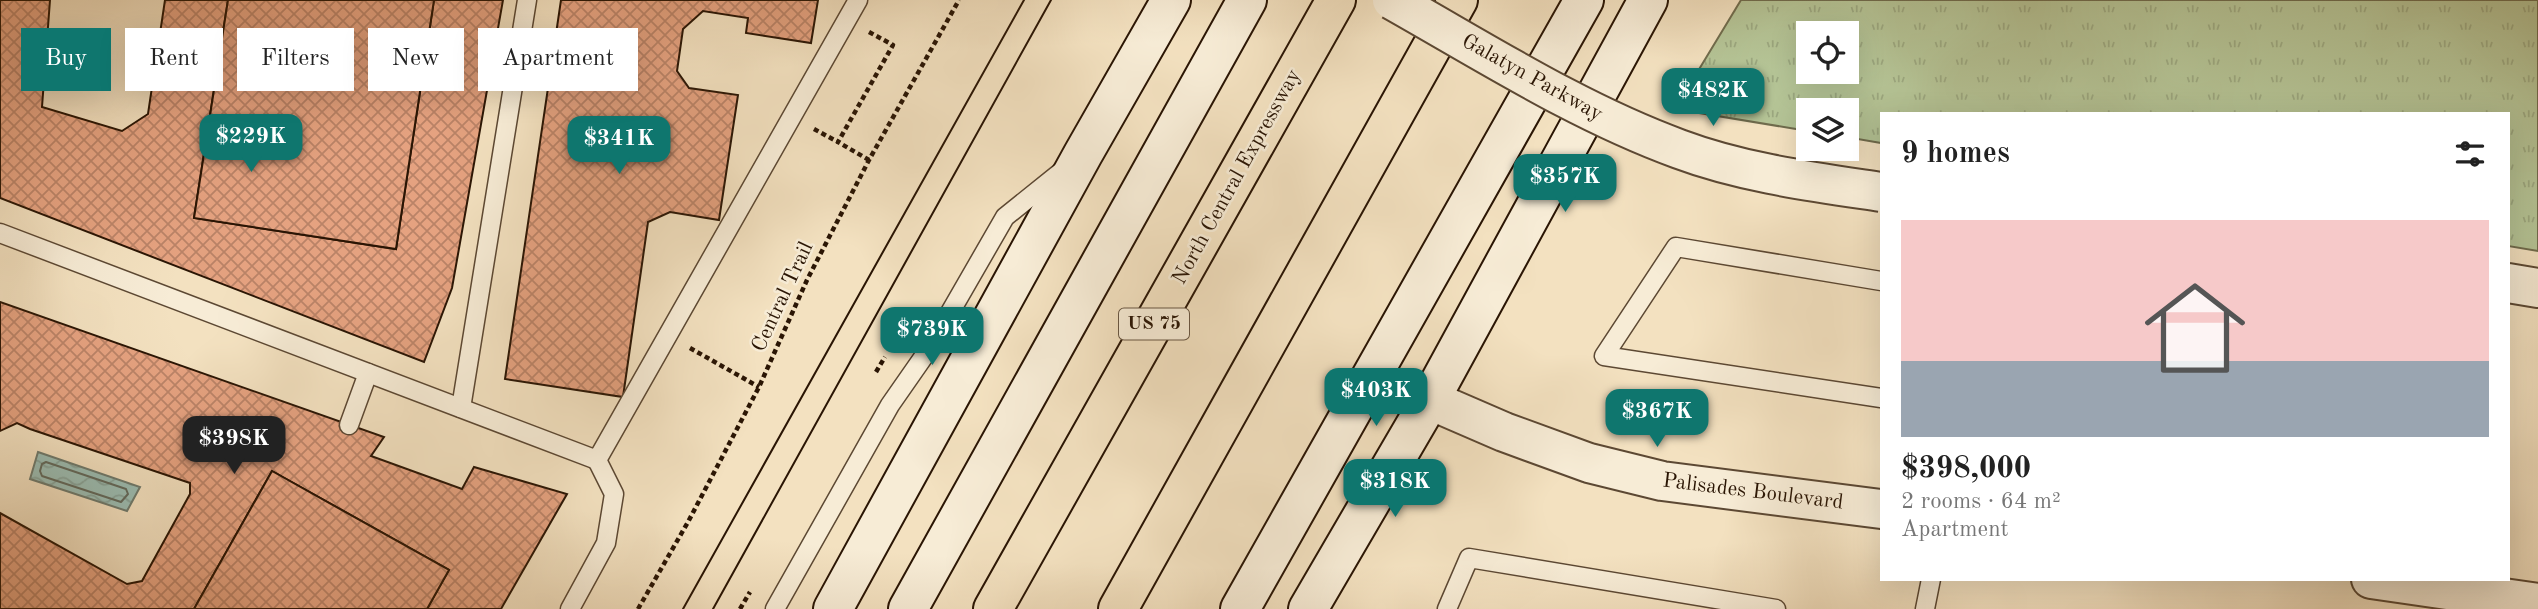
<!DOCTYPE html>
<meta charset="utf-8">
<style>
body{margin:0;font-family:"Old Standard TT",serif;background:#f2f2f2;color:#222;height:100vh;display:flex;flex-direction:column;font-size:26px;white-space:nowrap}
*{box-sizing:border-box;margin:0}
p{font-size:23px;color:#767676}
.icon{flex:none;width:38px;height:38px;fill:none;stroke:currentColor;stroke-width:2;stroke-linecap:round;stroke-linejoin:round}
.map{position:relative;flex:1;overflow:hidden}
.details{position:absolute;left:1880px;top:112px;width:630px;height:469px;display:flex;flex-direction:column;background:#fff;border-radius:0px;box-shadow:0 7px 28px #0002}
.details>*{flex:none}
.hud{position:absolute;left:21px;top:28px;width:665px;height:63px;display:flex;gap:14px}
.fabs{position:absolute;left:1796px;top:21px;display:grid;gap:14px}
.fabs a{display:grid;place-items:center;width:63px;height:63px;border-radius:0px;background:#fff;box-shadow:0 7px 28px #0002;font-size:35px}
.price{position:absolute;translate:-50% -60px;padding:0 16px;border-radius:14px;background:#0f766e;color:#fff;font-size:23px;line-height:46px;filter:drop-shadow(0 2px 4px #0008)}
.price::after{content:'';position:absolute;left:50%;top:42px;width:21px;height:16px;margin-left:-10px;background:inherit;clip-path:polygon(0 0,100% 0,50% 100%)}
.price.current{background:#222;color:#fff}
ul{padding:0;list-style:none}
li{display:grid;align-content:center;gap:14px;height:371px;padding:0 21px}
li span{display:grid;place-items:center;height:217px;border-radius:0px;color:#555}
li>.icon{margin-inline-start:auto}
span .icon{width:126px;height:126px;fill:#fffc;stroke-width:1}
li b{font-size:30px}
h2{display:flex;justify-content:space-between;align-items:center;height:84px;padding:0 21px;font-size:30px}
.chip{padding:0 24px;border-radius:0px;background:#fff;box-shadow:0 7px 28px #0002;font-size:24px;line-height:63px}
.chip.current{background:#0f766e;color:#fff}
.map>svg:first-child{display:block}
.grass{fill:url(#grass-tufts);stroke:#706c4d;stroke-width:2;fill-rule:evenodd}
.water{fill:url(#water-waves);stroke:#6e7a6d;stroke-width:2}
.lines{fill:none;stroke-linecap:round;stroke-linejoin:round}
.shore{stroke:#62695c;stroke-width:2}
.building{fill:url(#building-cross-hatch);stroke:#2a1504;stroke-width:2}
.service-casing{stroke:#5c4833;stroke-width:21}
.tertiary-casing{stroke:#5c4833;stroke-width:42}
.secondary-casing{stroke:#2a1504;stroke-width:42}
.motorway-casing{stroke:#2a1504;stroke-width:42}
.path{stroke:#2a1504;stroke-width:4.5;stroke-dasharray:5 3.5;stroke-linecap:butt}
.service{stroke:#f7ecd6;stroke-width:18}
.tertiary{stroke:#f7ecd6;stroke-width:38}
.secondary{stroke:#f7ecd6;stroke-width:38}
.motorway{stroke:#f3e1c0;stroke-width:38}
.tram{stroke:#2a1504;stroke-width:2}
.tertiary-bridge-casing{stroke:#5c4833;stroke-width:42;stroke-linecap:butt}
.tertiary-bridge{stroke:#f7ecd6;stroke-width:38}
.labels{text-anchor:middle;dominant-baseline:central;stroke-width:5;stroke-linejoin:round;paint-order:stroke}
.shield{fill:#f7ecd6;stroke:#685643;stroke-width:2}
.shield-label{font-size:19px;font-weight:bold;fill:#2a1504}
.street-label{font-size:21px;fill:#2a1504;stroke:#f7ecd6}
</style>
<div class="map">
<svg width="2538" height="609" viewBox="0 0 2538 609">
<defs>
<pattern id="grass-tufts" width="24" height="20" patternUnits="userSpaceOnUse" patternTransform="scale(1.75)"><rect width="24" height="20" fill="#b5c496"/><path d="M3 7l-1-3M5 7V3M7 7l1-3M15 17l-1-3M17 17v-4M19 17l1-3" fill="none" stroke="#9ca880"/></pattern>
<pattern id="water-waves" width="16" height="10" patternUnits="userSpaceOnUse" patternTransform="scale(1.75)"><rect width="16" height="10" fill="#9bbdb3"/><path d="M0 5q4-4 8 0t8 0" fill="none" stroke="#86a298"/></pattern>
<pattern id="building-cross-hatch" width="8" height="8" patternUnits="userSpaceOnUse" patternTransform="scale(1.75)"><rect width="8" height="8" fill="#e5a280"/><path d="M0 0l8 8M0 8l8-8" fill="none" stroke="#ba8367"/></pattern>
</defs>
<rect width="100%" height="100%" fill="#f3e1c0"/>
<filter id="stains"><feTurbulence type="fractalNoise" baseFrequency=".00286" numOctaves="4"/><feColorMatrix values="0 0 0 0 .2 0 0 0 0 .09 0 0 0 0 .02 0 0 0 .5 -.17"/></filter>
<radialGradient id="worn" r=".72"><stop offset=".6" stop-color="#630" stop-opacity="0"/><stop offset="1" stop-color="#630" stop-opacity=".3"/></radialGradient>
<path class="grass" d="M1741,0H2538V251L2508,246V114H1881V143L1846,137V110H1808V131L1675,109ZM1808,33H1846V72H1808Z"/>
<path class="water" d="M38,452L140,487L127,511L30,479Z"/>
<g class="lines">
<path class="shore" d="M46,462L126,489L128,494L121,502L42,476L40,471L42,464Z"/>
</g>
<g class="building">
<path d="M0,0H50L42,107L122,131L148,114L165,0H228L194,218L396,249L434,0H503L452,288L424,362L0,198Z"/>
<path d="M228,0H434L396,249L194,218Z"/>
<path d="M561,0H818L811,43L746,33L748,18L703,11L683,29L677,71L689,88L738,95L719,220L670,212L648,222L623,397L505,379Z"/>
<path d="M0,302L384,437L371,456L462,489L474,467L567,494L501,609H427L449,570L272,471L194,609H0V513L127,584L142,581L190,494V483L30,429L17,423L0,431Z"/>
<path d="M272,471L449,570L427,609H194Z"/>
</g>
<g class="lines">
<g class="service-casing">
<g id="service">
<path d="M0,233L597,460L858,0"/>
<path d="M1881,281L1676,247L1604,356L1881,398"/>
<path d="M461,408L527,0"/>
<path d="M349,425L368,373"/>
<path d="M570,609L606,543L614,494L597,460"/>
<path d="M775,609L890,405L929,349L1005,217L1061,172"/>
<path d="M1447,609L1469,558L1776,609"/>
<path d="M1925,609L1931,579"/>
</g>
</g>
<g class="tertiary-casing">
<g id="tertiary">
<path d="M2508,283L2538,288"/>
<path d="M1430,400L1504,432L1589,463L1662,481L1881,509"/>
<path d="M2371,579L2538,603"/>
</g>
</g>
<g class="secondary-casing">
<g id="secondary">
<path d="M833,609L1083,154L1171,0"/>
<path d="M908,609L1247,0"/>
<path d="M1240,609L1584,0"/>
<path d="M1308,609L1430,400L1648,0"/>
</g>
</g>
<g class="motorway-casing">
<g id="motorway">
<path d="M993,609L1336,0"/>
<path d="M1118,609L1458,0"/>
</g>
</g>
<g class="path">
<path d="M869,32L893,45L838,142L869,160"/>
<path d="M814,129L838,142"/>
<path d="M690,348L759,387"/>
<path d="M876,372L885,357"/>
<path d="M638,609L688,522L759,387L807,280L869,160L959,0"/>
<path d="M740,609L750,592"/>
</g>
<use href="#service" class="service"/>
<use href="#tertiary" class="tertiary"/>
<use href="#secondary" class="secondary"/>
<use href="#motorway" class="motorway"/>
<g class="tram">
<path d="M683,609L1024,0"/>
<path d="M713,609L1051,0"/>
</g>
<g class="tertiary-bridge-casing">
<path id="tertiary-bridge" d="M1392,0C1486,53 1578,112 1679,149C1743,173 1814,182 1881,192"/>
</g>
<use href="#tertiary-bridge" class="tertiary-bridge"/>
</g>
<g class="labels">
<rect class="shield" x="1119" y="308.5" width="70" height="31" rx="5"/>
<g class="shield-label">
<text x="1154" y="324">US 75</text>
</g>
<g class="street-label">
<text transform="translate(1532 78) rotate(29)">Galatyn Parkway</text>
<text transform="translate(1237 177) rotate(-61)">North Central Expressway</text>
<text transform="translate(783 297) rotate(-65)">Central Trail</text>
<text transform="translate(1753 492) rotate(7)">Palisades Boulevard</text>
</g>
</g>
<rect width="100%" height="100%" filter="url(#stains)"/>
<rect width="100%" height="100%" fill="url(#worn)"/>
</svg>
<div class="fabs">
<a><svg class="icon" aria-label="locate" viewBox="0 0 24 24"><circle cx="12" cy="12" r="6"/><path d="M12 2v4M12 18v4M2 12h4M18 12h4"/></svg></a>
<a><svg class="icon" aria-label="layers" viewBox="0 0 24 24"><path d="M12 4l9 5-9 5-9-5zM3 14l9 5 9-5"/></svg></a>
</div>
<b class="price" style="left:1713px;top:128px">$482K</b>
<b class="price" style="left:251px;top:174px">$229K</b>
<b class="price" style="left:619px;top:176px">$341K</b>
<b class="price" style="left:1565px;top:214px">$357K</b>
<b class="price" style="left:932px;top:367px">$739K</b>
<b class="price" style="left:1376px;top:428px">$403K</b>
<b class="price" style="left:1657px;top:449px">$367K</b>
<b class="price current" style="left:234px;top:476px">$398K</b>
<b class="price" style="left:1395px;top:519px">$318K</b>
<div class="hud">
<a class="chip current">Buy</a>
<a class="chip">Rent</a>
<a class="chip">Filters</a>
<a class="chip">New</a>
<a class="chip">Apartment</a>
</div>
<section class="details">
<h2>9 homes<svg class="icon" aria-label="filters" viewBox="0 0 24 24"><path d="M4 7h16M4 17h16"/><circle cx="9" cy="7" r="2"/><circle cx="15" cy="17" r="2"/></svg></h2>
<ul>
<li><span style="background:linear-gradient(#f6c9c9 65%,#9aa5b1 0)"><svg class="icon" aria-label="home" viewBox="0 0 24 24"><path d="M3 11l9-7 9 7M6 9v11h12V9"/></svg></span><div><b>$398,000</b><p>2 rooms · 64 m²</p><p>Apartment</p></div></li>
</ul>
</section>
</div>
